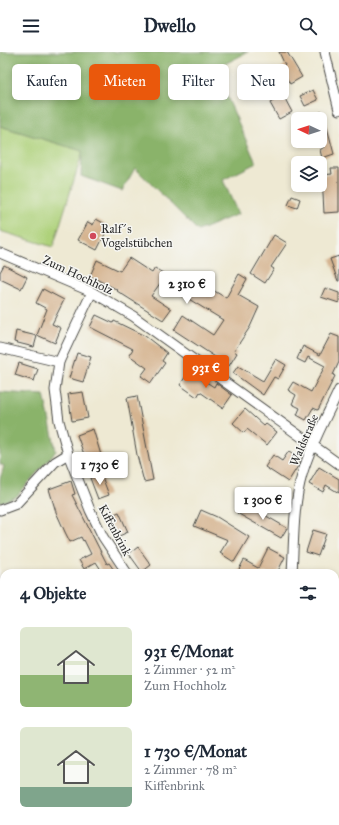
<!DOCTYPE html>
<html lang="de">
<meta charset="utf-8">
<style>
body{margin:0;font-family:"IM FELL Great Primer",serif;background:#f6f6f7;color:#1f2937;height:100vh;display:flex;flex-direction:column;font-size:15px;white-space:nowrap}
*{box-sizing:border-box;margin:0}
p{font-size:13px;color:#747a83}
.icon{flex:none;width:22px;height:22px;fill:none;stroke:currentColor;stroke-width:2;stroke-linecap:round;stroke-linejoin:round}
.map{position:relative;flex:1;overflow:hidden}
.details{position:absolute;left:0px;top:517px;width:339px;height:256px;display:flex;flex-direction:column;background:#fff;border-radius:12px 12px 0 0;box-shadow:0 2px 6px #0003}
.details>*{flex:none}
.banner{position:absolute;left:12px;top:12px;width:315px;height:36px;display:flex;gap:8px}
.needle{width:26px;rotate:274deg}
.tools{position:absolute;left:291px;top:60px;display:grid;gap:8px}
.tools a{display:grid;place-items:center;width:36px;height:36px;border-radius:6px;background:#fff;box-shadow:0 2px 6px #0003;font-size:20px}
.price{position:absolute;translate:-50% -34px;padding:0 9px;border-radius:4px;background:#fff;color:#222;font-size:13px;line-height:26px;filter:drop-shadow(0 1px 2px #0008)}
.price::after{content:'';position:absolute;left:50%;top:24px;width:12px;height:9px;margin-left:-6px;background:inherit;clip-path:polygon(0 0,100% 0,50% 100%)}
.price.current{background:#ea580c;color:#fff}
ul{padding:0;list-style:none}
li{display:flex;align-items:center;gap:12px;height:100px;padding:0 20px}
li span{display:grid;place-items:center;flex:none;width:112px;height:80px;border-radius:6px;color:#555}
li>.icon{margin-inline-start:auto}
span .icon{width:48px;height:48px;fill:#fffc;stroke-width:1}
li b{font-size:17px}
h2{display:flex;justify-content:space-between;align-items:center;height:48px;padding:0 20px;font-size:17px}
.pill{padding:0 14px;border-radius:6px;background:#fff;box-shadow:0 2px 6px #0003;font-size:14px;line-height:36px}
.pill.current{background:#ea580c;color:#fff}
header{display:flex;justify-content:space-between;align-items:center;height:52px;padding:0 20px;background:#fff;font-size:18px;font-weight:700}
.map>svg:first-child{display:block}
.green{fill:#aed17a;stroke:#6c7e52}
.forest{fill:#8ab36a;stroke:#5a6f4a}
.building{fill:#d5b490}
.lines{fill:none;stroke-linecap:round;stroke-linejoin:round}
.minor-casing{stroke:#484844;stroke-width:11}
.primary-casing{stroke:#484844;stroke-width:16}
.minor{stroke:#fff;stroke-width:9}
.primary{stroke:#fff;stroke-width:14}
.poi-dot{fill:#d1495b;stroke:#f6f6f2;stroke-width:1.5}
.labels{text-anchor:middle;dominant-baseline:central;stroke-width:3;stroke-linejoin:round;paint-order:stroke}
.poi-label{font-size:12px;fill:#2b2b2b;stroke:#f6f6f2;text-anchor:start}
.street-label{font-size:12px;fill:#2b2b2b;stroke:#f6f6f2}
</style>
<header><svg class="icon" aria-label="menu" viewBox="0 0 24 24"><path d="M4 6h16M4 12h16M4 18h16"/></svg>Dwello<svg class="icon" aria-label="search" viewBox="0 0 24 24"><circle cx="10" cy="10" r="6"/><path d="M15 15l6 6"/></svg></header>
<div class="map">
<svg width="339" height="773" viewBox="0 0 339 773">
<rect width="100%" height="100%" fill="#f6f6f2"/>
<filter id="ink" filterUnits="userSpaceOnUse"><feTurbulence type="fractalNoise" baseFrequency=".025" numOctaves="2"/><feDisplacementMap in="SourceGraphic" scale="8" xChannelSelector="R" yChannelSelector="G"/><feConvolveMatrix kernelMatrix="1 2 1 2 8 2 1 2 1" color-interpolation-filters="sRGB"/></filter>
<filter id="wash" filterUnits="userSpaceOnUse"><feTurbulence type="fractalNoise" baseFrequency=".012" numOctaves="4" result="noise"/><feDisplacementMap in="SourceGraphic" scale="16" xChannelSelector="R" yChannelSelector="G"/><feGaussianBlur stdDeviation="0.9" result="paint"/><feColorMatrix in="noise" values="0 0 0 0 0 0 0 0 0 0 0 0 0 0 0 0 0 1.4 0 .05"/><feComposite in="paint" operator="in"/></filter>
<g filter="url(#wash)">
<rect width="100%" height="100%" fill="#eee9d3"/>
<path class="green" d="M0,74L83,99L53,195L0,179Z"/>
<g class="forest">
<path d="M0,0H248L215,17L256,111L223,128L238,162L198,179L135,116L122,139L81,124L82,99L0,74Z"/>
<path d="M0,340L44,343L56,399L16,445L0,451V427L4,414L0,412Z"/>
</g>
<g id="blocks">
<g class="building">
<path d="M279,0H287L302,25L290,32L281,16L285,13Z"/>
<path d="M313,38L318,48L305,54L300,44Z"/>
<path d="M283,43L292,60L279,67L270,51Z"/>
<path d="M320,60H323L334,102L322,106L320,98L324,95L320,86Z"/>
<path d="M331,116H339V160L324,161L322,123L332,122Z"/>
<path d="M292,144L300,147L297,156L288,153Z"/>
<path d="M96,167L109,174L97,198L78,188L88,170L93,173Z"/>
<path d="M274,183L287,191L271,215L274,217L265,231L251,222Z"/>
<path d="M339,204V229H338L330,207Z"/>
<path d="M129,206L152,221L155,216L172,227L176,221L194,233L199,225L208,231L206,234L226,246L239,222L247,227L238,243L259,255L250,275L234,299L237,301L229,314L174,278L183,263L213,283L223,268L161,230L151,244L171,257L163,268L117,239L118,238L90,224L97,208L120,219Z"/>
<path d="M4,213L27,225L21,237L0,227V220Z"/>
<path d="M325,236L339,241V251L321,245Z"/>
<path d="M43,237L64,248L52,272L61,276L55,291L37,283L47,257L36,251Z"/>
<path d="M96,263L113,271L114,269L145,284L167,301L162,309L165,311L151,331L141,324L147,316L129,303L133,297L90,275Z"/>
<path d="M16,279L37,284L34,295L14,290Z"/>
<path d="M331,282L339,285V310L333,323L335,324L318,358L313,356L306,368L297,363L300,356L292,352L296,343L288,338L293,330L311,340L325,314L308,305L305,311L297,307L303,294L320,303Z"/>
<path d="M77,301L91,305L83,330L69,326Z"/>
<path d="M276,307L286,313L278,327L274,325L263,343L233,321L238,314L263,329Z"/>
<path d="M19,311L38,317L34,329L15,323Z"/>
<path d="M189,319L214,335L216,331L232,343L223,356L200,340L197,345L180,333Z"/>
<path d="M83,340L88,366L72,369L68,342Z"/>
<path d="M137,344L153,428L144,430L137,403L127,346Z"/>
<path d="M245,357L264,374L266,372L277,380L267,393L247,377L244,381L233,371Z"/>
<path d="M93,377L101,403L86,408L77,383Z"/>
<path d="M289,399L301,407L298,414L288,430L265,415L273,403L282,409Z"/>
<path d="M319,415L339,427V441L326,433L323,440L309,432Z"/>
<path d="M101,422L109,443L98,447L90,426Z"/>
<path d="M71,429L75,442L72,443L107,512L109,511L116,521H103L96,510L84,517L79,508L91,502L84,488L83,489L81,485L70,490L65,480L56,460L49,437Z"/>
<path d="M249,454L287,476L281,486L237,461L241,455L246,458Z"/>
<path d="M201,458L217,465L249,485L234,510L220,501L228,488L194,474Z"/>
<path d="M119,460L128,480L117,485L108,465Z"/>
<path d="M313,478L326,482L318,504L306,500Z"/>
<path d="M138,495L151,513L142,520L129,502Z"/>
<path d="M268,496L285,505L277,521H237L244,508L258,516Z"/>
</g>
</g>
</g>
<g filter="url(#ink)">
<use href="#blocks" fill-opacity="0" stroke="#484844" stroke-width="1"/>
<g class="lines">
<g class="minor-casing">
<g id="minor">
<path d="M325,0L339,58"/>
<path d="M0,201L92,240L133,264L339,412"/>
<path d="M92,240L59,310L55,338L59,369L68,402L90,458L103,485L127,521"/>
<path d="M0,296L59,310"/>
<path d="M0,458L16,452L55,410L68,402"/>
<path d="M292,521C294,489 293,454 302,423C310,394 326,366 339,338"/>
<path d="M0,620L4,622"/>
<path d="M335,633L339,630"/>
<path d="M335,674L339,693"/>
<path d="M190,769L197,773"/>
<path d="M245,773L247,769"/>
</g>
</g>
<g class="primary-casing">
<g id="primary">
<path d="M0,737L4,739"/>
<path d="M57,769L65,773"/>
</g>
</g>
<use href="#minor" class="minor"/>
<use href="#primary" class="primary"/>
</g>
</g>
<circle class="poi-dot" cx="93" cy="184" r="4"/>
<g class="labels">
<g class="poi-label">
<text x="101" y="177">Ralf´s<tspan x="101" dy="14">Vogelstübchen</tspan></text>
</g>
<g class="street-label">
<text transform="translate(78 223) rotate(25)">Zum Hochholz</text>
<text transform="translate(304 388) rotate(-67)">Waldstraße</text>
<text transform="translate(115 478) rotate(62)">Kiffenbrink</text>
</g>
</g>
</svg>
<div class="tools">
<a><svg class="needle" viewBox="-14 -14 28 28"><path d="M0-13l5 13h-10z" fill="#e53935"/><path d="M0 13l5-13h-10z" fill="#747a83"/></svg></a>
<a><svg class="icon" aria-label="layers" viewBox="0 0 24 24"><path d="M12 4l9 5-9 5-9-5zM3 14l9 5 9-5"/></svg></a>
</div>
<b class="price" style="left:187px;top:253px">2 310 €</b>
<b class="price current" style="left:206px;top:337px">931 €</b>
<b class="price" style="left:100px;top:434px">1 730 €</b>
<b class="price" style="left:263px;top:469px">1 300 €</b>
<div class="banner">
<a class="pill">Kaufen</a>
<a class="pill current">Mieten</a>
<a class="pill">Filter</a>
<a class="pill">Neu</a>
</div>
<section class="details">
<h2>4 Objekte<svg class="icon" aria-label="filters" viewBox="0 0 24 24"><path d="M4 7h16M4 17h16"/><circle cx="9" cy="7" r="2"/><circle cx="15" cy="17" r="2"/></svg></h2>
<ul>
<li><span style="background:linear-gradient(#dfe7d0 60%,#8fb573 0)"><svg class="icon" aria-label="home" viewBox="0 0 24 24"><path d="M3 11l9-7 9 7M6 9v11h12V9"/></svg></span><div><b>931 €/Monat</b><p>2 Zimmer · 52 m²</p><p>Zum Hochholz</p></div></li>
<li><span style="background:linear-gradient(#dfe7d0 75%,#7fa58c 0)"><svg class="icon" aria-label="home" viewBox="0 0 24 24"><path d="M3 11l9-7 9 7M6 9v11h12V9"/></svg></span><div><b>1 730 €/Monat</b><p>2 Zimmer · 78 m²</p><p>Kiffenbrink</p></div></li>
</ul>
</section>
</div>
